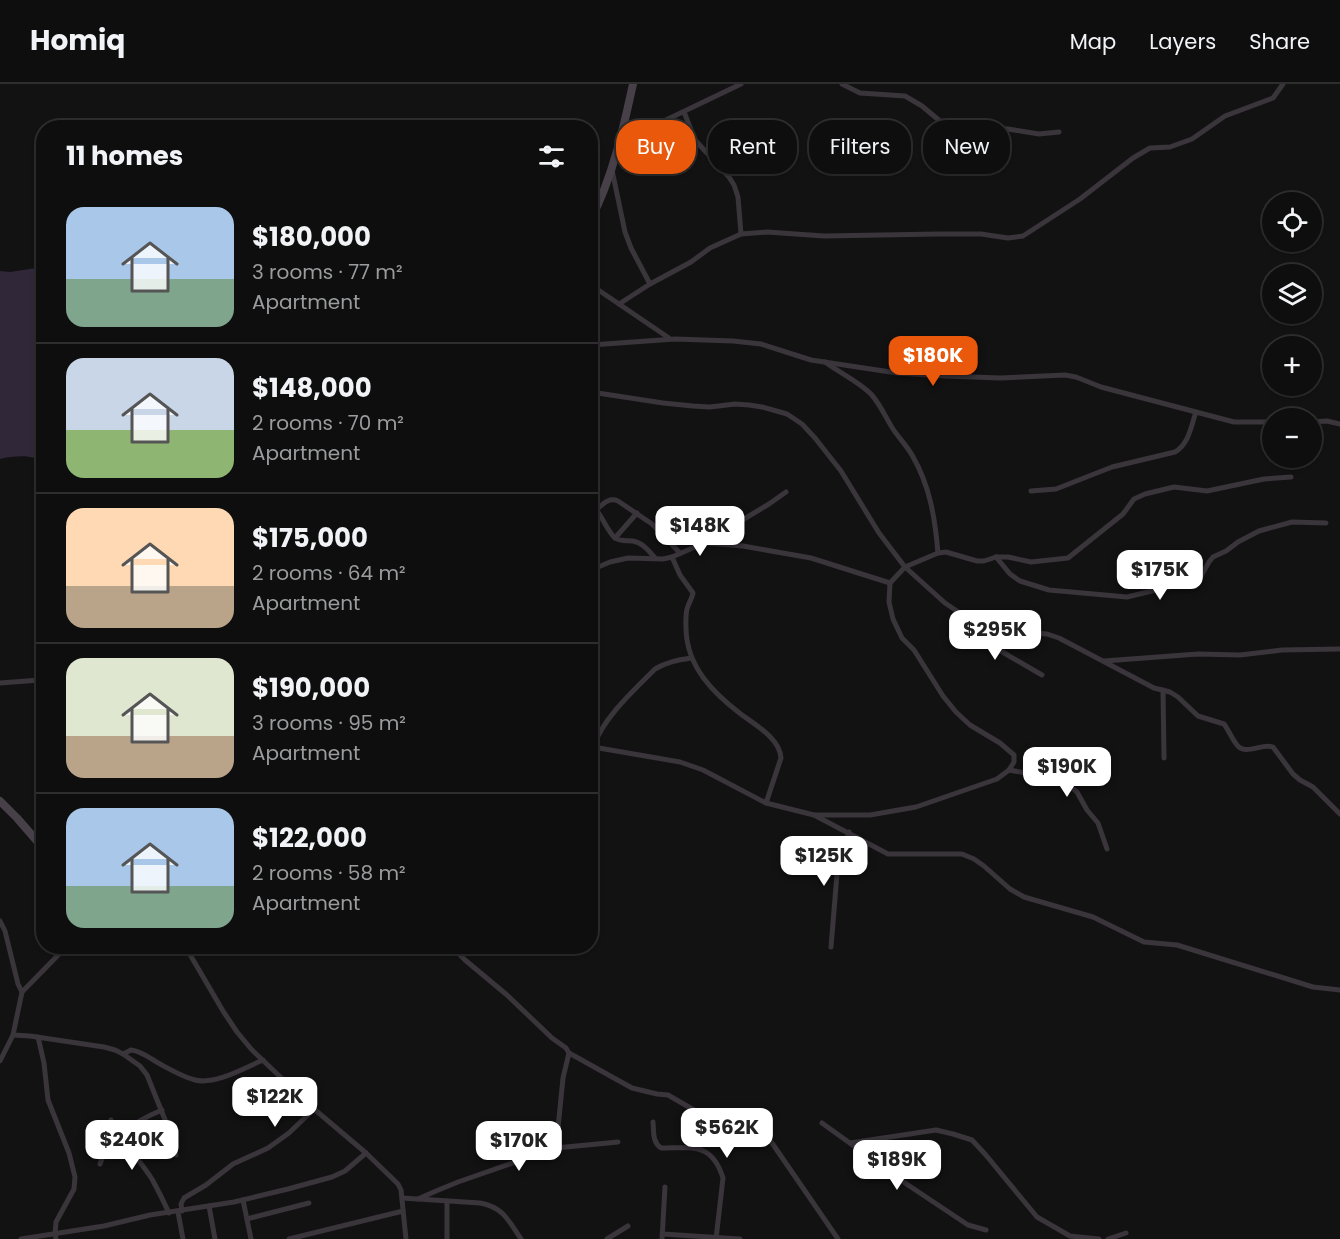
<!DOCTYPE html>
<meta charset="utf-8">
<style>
body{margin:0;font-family:Poppins,sans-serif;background:#171717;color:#f1f3f6;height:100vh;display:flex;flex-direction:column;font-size:22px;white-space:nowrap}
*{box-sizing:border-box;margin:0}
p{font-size:20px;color:#9b9c9e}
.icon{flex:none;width:33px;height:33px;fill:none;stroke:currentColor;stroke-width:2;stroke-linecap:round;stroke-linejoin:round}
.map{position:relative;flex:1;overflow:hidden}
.panel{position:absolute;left:36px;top:36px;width:562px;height:834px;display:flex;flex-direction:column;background:#0e0e0e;border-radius:24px;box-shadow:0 2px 4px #0004,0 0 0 2px #2e2e2e}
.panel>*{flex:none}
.top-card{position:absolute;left:616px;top:36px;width:570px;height:54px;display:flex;gap:12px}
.controls{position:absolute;left:1262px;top:108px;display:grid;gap:12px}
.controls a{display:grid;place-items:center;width:60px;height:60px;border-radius:50%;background:#0e0e0e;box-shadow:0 2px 4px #0004,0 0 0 2px #2e2e2e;font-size:30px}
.price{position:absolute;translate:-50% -51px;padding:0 14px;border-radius:12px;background:#fff;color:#222;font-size:20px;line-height:39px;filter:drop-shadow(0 2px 3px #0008)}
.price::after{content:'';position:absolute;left:50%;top:36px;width:18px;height:14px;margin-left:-9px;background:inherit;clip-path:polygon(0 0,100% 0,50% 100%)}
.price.current{background:#ea580c;color:#fff}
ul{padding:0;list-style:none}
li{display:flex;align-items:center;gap:18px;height:150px;padding:0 30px}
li+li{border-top:2px solid #2e2e2e}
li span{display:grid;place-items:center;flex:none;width:168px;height:120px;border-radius:18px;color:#555}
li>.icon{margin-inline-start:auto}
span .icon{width:72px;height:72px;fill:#fffc;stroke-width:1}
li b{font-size:26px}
h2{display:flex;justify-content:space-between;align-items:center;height:72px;padding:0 30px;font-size:26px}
.chip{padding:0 21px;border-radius:24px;background:#0e0e0e;box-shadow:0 2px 4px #0004,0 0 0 2px #2e2e2e;font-size:21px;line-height:54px}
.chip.current{background:#ea580c;color:#fff}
header{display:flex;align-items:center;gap:36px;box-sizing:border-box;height:84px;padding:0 30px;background:#0e0e0e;border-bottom:2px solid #2e2e2e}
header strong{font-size:28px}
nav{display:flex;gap:33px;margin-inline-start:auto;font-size:21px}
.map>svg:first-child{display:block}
.water{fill:#302738}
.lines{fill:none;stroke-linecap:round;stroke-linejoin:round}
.street{stroke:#3a343b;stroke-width:5}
.secondary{stroke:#474049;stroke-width:8}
</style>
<header>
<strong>Homiq</strong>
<nav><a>Map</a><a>Layers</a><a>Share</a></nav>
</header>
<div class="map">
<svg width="1340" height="1155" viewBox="0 0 1340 1155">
<rect width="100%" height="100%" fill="#131213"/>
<path class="water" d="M43,183V215L38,216L41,224L44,241L43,378C31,370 14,372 0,375V187L10,188Z"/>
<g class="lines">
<g class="street">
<path d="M842,0L860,9L905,12L922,22L953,48L958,49L985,44L1008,45L1039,50L1059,48"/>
<path d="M684,28L695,56L729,93L734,101L738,113L741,150"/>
<path d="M620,58L741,0"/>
<path d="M612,86L625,148L631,164L650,200"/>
<path d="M591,201L669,254"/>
<path d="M619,220L650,200L691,178L710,164L741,150L767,148L824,152L939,150H981L1008,154L1023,152L1080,115L1133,74L1150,64L1170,63L1192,55L1225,32L1273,14L1283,0"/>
<path d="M591,261L675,255L733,257L761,260L811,276L897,289L945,292L1000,294L1065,291L1076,293L1101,303L1234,338H1272"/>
<path d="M825,278C840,289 858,297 871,310C880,320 886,334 893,345C899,354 907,362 912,371C930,402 935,434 938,469"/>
<path d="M591,308L663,319L693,322L710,323L735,320L749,321L762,323L787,330L802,340L815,354L841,387L879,449L905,483L945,519L970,536L1004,550L1018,551L1035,549L1047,550L1059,554L1154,604L1170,608L1178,613L1198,632L1224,640C1229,647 1232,655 1237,661C1245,672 1262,659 1273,663L1293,690L1300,696L1313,703L1340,730"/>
<path d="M1311,338L1327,337L1340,340"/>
<path d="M1031,407L1056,405L1112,383L1175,368C1189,360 1191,342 1196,328"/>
<path d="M591,419C601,429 607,447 615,454C621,458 627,456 633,457C643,459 649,467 655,474"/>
<path d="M597,425C603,420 609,413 618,417L652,440L680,469"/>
<path d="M615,454L637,429"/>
<path d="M705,459L743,462L811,474L890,499"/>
<path d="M672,473L680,491L693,509C692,514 690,517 688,522C685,529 686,538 686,545C687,583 713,609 742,631C756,641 780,655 781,674L766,719"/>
<path d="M996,473L1010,490L1020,497L1049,506L1127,513L1185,499L1201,492L1209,478L1213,473L1226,467L1238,458L1259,447L1292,438L1326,439"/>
<path d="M591,486L610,478L628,474L663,475L672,473L704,459L769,420L786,408"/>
<path d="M971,538L981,550L999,566L1042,591"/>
<path d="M1104,577L1198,570L1240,571L1282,566L1340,565"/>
<path d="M0,599L40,596"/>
<path d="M1163,606L1164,674"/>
<path d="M593,663C604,633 633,607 655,585C667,578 678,576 691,574"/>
<path d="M591,665L593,663L680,678L703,686L766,719L814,731L888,770H962L974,775L984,782L1010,805L1024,813L1093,833L1144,858L1177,861L1313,903L1340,906"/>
<path d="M1009,686L1054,694L1066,699L1077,708L1087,726L1098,739L1107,765"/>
<path d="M814,731H870L916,723L997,695L1009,686L1014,678V671L1000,659L970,641L956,628L943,612L914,566L902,554L893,535L889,518L890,499L905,483L938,469L946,468L977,477H984L996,473H1008L1031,478L1068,474L1123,430L1134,415L1145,410L1174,403L1207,407L1264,395L1291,393"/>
<path d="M0,837L5,847L18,900L22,908"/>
<path d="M185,862L223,927L237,948L252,966L314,1025L366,1069L398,1100L401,1106L406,1155"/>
<path d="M455,862L460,871L465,876L507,911L552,954L566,964L569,969L632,1004L657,1010L668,1011L694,1026L755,1045L762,1049L772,1059L838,1155"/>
<path d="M831,863L837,790L849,748"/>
<path d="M13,951L30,952L104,963L115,966L123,970L140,982L147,991L172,1053L176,1071"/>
<path d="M38,953L44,979L48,1016L69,1069L75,1093L74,1105L56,1138L55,1150L56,1155"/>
<path d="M123,970L131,966C142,967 151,975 160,980C171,986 183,993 195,996C216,1001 244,984 263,976"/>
<path d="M0,977L13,951L22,908L67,862"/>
<path d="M111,1036C122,1058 139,1075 152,1095C158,1106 164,1118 169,1129"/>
<path d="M653,1038C654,1047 652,1058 661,1064C692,1064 712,1058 723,1094L716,1155"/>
<path d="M822,1039L908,1101L968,1141L986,1146"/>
<path d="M850,1059L936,1046L953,1050L972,1056L985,1070L1037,1133L1070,1152L1099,1155"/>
<path d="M556,1064L563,994L569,969"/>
<path d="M100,1080C107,1054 138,1036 162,1026"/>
<path d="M402,1114L480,1119C503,1123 509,1137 521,1155"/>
<path d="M418,1115L436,1107L458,1098L556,1064L618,1058"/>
<path d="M243,1116L251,1155"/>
<path d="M209,1122L215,1155"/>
<path d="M182,1127L181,1120L184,1114L206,1101L233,1080L268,1064L289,1049L314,1025"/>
<path d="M178,1128L183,1155"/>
<path d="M247,1135L309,1119"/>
<path d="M663,1150L740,1155"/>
<path d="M21,1155L104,1142L150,1131L234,1118L288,1105L332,1093L345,1087L366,1069"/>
<path d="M289,1155L403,1127"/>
<path d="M447,1155V1117"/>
<path d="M607,1155L628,1142"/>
<path d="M662,1155L665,1103"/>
<path d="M1108,1155L1126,1149"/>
</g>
<g class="secondary">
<path d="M591,135C613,92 623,46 633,0"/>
<path d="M0,717L17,734L44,765"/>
</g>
</g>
</svg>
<div class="controls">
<a><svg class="icon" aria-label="locate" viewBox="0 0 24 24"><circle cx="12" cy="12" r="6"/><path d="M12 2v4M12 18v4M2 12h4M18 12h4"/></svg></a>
<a><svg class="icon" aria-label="layers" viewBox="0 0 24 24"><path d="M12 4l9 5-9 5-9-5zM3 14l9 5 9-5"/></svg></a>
<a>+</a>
<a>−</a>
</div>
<b class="price current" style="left:933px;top:303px">$180K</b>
<b class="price" style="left:700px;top:473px">$148K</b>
<b class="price" style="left:1160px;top:517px">$175K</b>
<b class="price" style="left:995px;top:577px">$295K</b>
<b class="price" style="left:1067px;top:714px">$190K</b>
<b class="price" style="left:824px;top:803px">$125K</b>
<b class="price" style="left:275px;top:1044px">$122K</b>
<b class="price" style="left:727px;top:1075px">$562K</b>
<b class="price" style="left:132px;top:1087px">$240K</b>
<b class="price" style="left:519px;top:1088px">$170K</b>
<b class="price" style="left:897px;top:1107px">$189K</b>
<div class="top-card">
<a class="chip current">Buy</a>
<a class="chip">Rent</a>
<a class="chip">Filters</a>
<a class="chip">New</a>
</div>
<section class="panel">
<h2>11 homes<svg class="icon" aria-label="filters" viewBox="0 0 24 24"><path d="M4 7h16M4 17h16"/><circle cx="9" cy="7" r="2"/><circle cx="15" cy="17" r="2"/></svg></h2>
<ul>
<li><span style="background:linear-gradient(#a9c7e8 60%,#7fa58c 0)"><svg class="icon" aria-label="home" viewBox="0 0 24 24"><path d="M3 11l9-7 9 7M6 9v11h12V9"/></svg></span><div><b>$180,000</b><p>3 rooms · 77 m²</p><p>Apartment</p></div></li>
<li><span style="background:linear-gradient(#c9d6e8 60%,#8fb573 0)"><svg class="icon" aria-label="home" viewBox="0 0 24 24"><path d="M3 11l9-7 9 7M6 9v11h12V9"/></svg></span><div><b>$148,000</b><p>2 rooms · 70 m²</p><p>Apartment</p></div></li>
<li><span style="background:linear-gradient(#ffd9b3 65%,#b9a48a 0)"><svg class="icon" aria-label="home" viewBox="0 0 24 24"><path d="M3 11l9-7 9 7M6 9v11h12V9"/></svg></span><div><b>$175,000</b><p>2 rooms · 64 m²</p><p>Apartment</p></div></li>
<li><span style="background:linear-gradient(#dfe7d0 65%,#b9a48a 0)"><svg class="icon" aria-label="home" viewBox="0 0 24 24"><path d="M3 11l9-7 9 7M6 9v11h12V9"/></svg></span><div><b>$190,000</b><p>3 rooms · 95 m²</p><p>Apartment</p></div></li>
<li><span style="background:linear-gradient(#a9c7e8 65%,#7fa58c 0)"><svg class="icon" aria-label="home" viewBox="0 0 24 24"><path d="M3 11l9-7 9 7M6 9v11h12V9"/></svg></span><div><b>$122,000</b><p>2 rooms · 58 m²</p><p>Apartment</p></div></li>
</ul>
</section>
</div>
